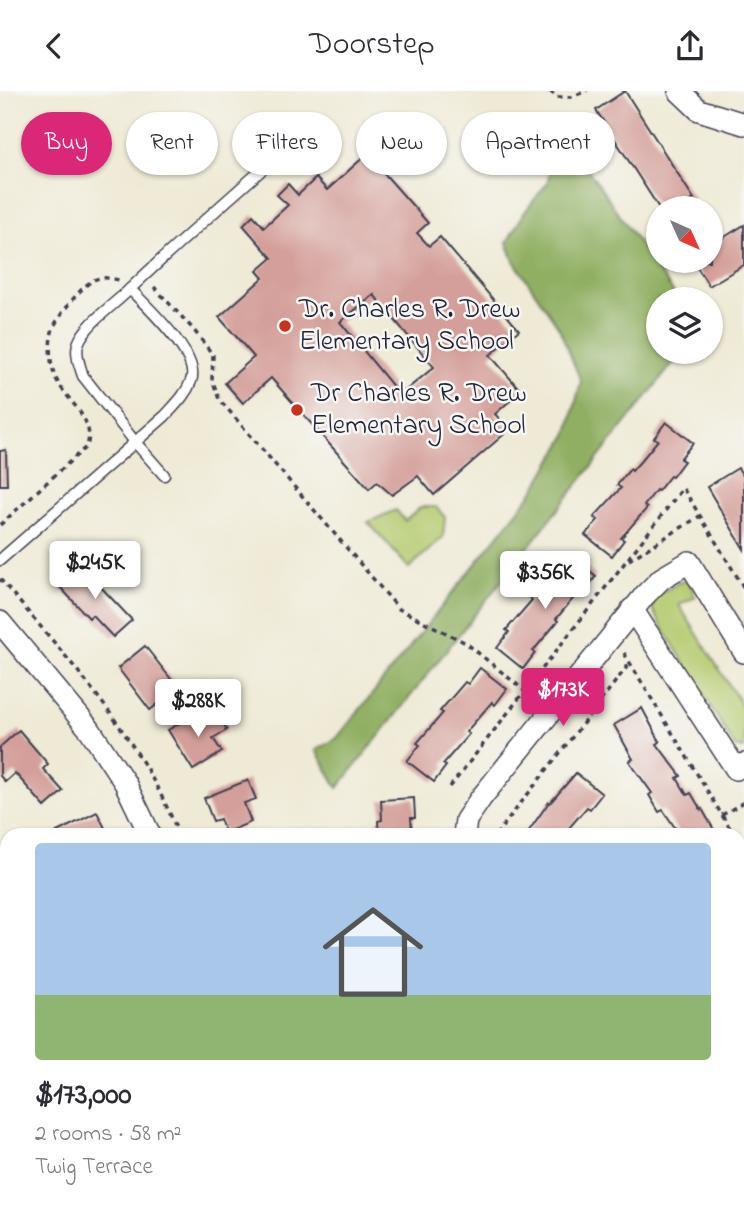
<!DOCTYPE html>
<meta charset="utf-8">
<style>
body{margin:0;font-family:"Indie Flower",sans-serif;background:#f7f7f7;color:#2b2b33;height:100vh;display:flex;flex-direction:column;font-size:26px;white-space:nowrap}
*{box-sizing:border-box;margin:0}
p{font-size:23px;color:#7c7c81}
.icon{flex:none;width:38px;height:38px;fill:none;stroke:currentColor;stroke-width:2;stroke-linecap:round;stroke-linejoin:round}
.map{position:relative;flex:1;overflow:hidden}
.drawer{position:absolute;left:0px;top:737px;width:746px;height:387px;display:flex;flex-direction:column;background:#fff;border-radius:21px 21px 0 0;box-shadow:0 2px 5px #0004}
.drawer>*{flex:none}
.hud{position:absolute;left:21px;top:21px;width:704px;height:63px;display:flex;gap:14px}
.needle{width:46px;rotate:135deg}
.controls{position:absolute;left:646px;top:105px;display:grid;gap:14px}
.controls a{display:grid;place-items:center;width:77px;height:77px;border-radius:50%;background:#fff;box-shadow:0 2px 5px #0004;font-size:35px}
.price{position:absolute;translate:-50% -60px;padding:0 16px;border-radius:7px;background:#fff;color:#222;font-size:23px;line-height:46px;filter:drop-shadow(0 2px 4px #0008)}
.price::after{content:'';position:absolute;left:50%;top:42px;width:21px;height:16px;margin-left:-10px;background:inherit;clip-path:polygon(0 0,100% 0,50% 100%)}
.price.active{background:#db2777;color:#fff}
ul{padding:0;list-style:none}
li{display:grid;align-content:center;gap:14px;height:371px;padding:0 35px}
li+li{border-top:2px solid #e1e1e2}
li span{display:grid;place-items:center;height:217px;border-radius:7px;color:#555}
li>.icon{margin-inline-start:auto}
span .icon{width:126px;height:126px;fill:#fffc;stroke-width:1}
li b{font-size:30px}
.chip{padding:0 24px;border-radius:32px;background:#fff;box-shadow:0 2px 5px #0004;font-size:24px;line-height:63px}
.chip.active{background:#db2777;color:#fff}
header{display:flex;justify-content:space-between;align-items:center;height:91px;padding:0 35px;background:#fff;font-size:32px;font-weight:600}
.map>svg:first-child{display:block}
.green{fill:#b5cb6f;stroke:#6c7655;stroke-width:2}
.forest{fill:#90af62;stroke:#59684e;stroke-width:2}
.building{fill:#d49f9a;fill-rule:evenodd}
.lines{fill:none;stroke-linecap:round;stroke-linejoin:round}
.service-casing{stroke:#414052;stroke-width:13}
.minor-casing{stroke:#414052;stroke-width:24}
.path{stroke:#414052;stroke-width:3.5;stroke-dasharray:5 5;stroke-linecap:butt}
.service{stroke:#fff;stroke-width:10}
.minor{stroke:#fff;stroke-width:21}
.poi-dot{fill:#c8321e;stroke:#f6f6f2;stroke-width:2.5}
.labels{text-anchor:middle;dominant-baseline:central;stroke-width:5;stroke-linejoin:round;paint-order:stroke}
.poi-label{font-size:28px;fill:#22223b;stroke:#f6f6f2;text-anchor:start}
</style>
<header><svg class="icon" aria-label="back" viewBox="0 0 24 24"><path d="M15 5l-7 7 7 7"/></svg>Doorstep<svg class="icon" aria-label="share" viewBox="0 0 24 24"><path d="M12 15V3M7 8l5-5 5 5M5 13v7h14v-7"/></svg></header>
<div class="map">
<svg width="744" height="1122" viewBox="0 0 744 1122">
<rect width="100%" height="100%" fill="#f6f6f2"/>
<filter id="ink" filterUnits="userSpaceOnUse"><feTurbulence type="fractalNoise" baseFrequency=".0143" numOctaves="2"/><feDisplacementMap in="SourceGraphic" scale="14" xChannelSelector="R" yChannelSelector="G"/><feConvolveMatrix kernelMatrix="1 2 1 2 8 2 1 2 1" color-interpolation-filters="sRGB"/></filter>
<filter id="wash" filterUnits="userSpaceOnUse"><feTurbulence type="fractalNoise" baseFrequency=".00686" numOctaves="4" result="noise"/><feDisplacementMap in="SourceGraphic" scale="28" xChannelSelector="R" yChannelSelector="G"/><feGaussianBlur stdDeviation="1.57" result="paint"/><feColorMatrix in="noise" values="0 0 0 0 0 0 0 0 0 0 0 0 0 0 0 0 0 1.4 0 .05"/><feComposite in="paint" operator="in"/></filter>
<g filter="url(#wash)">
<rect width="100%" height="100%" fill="#efead5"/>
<g class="green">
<path d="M421,416H436L445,426L443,446L409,477L368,431L396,419L405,430Z"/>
<path d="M689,489L695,506L679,514L744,618V658L735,656L653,520V506L680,491Z"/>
</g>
<path class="forest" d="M554,44L577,63L678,208H658V261H682L338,697L316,659L337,647L370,606L535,398L568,342L581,290L559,237L514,170L507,151L524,122L547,92L555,63Z"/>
<g id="blocks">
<g class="building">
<path d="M625,0L694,108L680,117H659L596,19Z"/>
<path d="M367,63L428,132L417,142L429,155L440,146L519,239L490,264L521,300L495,323L509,339L434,404L418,385L392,404L377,391L369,398L271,287L243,312L225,292L254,266L219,226L263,187L257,180L272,167L243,134L253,124L264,136L288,114L277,104L288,93L298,104L316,87L327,99ZM374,204L434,276L400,304L340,231Z"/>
<path d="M744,134V174L709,195L693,170H710V155Z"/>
<path d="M666,331L693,352L680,368L684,370L672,386L670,385L658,400L656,399L644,415L647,417L621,447L624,449L612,465L585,444L598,429L594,426L621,397L617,394L630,378L632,380L645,365L658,349L654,347Z"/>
<path d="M6,359L7,394H0V360Z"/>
<path d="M738,377L744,386V458L707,396Z"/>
<path d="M570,464L596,485L584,501L581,498L556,528L558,530L533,560L535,562L523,578L497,557L509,541L506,539L532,509L530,507L555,478L558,480Z"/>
<path d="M81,475L132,529L113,546L92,524L89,527L59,495Z"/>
<path d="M145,555L178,597L150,619L118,577Z"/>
<path d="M480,577L507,598L495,614L492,611L466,641L469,643L443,673L446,675L434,691L407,670L420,654L417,652L443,622L440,620L465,591L468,593Z"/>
<path d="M642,617L660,651L657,653L681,685L677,687L687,704L691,702L701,719L702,718L717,744H680L663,719L659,721L649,704L652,702L629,670L633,668L614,634Z"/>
<path d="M199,621L206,632L219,625L227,639L213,647L222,661L193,679L168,639Z"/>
<path d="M19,639L48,673L43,678L63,700L45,716L15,682L5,691L0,685V656Z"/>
<path d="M576,682L602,703L590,718L587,716L563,744H526L549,711L550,712Z"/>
<path d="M248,689L256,708L244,712L251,731L225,742L220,728L213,730L204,707Z"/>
<path d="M414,707L415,727H411L412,744H379L378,730L382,729L381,709Z"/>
<path d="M97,721L106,739L96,744H59L57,741Z"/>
<path d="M0,862L7,869V890L0,897Z"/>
<path d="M0,946L7,949V981L0,978Z"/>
</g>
</g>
</g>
<g filter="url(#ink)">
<use href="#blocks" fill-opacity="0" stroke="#414052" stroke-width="2"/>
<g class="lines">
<g class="service-casing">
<g id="service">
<path d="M164,384L135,351L83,285C80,276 75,263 78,253C85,233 115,213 130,198C179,151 231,106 283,60"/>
<path d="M0,469L165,325C175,314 186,304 191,290C201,265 147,216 130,198"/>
</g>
</g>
<g class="minor-casing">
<g id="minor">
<path d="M679,0L699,19L744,33"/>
<path d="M632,518L736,678L744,673"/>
<path d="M0,531L90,639L125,692L150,744"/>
<path d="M464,744L466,729L481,707L645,504L662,487L689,471L744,561"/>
<path d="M744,978V981"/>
<path d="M0,1055H7"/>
<path d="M595,1116L616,1122"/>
<path d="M182,1122L183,1116"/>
</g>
</g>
<g class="path">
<path d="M550,0L556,6H570L587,0"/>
<path d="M154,196L193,238L213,264L212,288L219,308L399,518L466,552L525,600"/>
<path d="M0,434L87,355C97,324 60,308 53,279C50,268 49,253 52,241C55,228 80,197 92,190C100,185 110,187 119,189"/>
<path d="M629,469L700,425"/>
<path d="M0,488C67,567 140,645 179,744"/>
<path d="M624,562L734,744"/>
<path d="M450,696L683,397L744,497"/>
<path d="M722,724L744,711"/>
<path d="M496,744L630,572"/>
<path d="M738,751L743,767L738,780"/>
<path d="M738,888L744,897"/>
<path d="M738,942L744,939"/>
<path d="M0,1024H7"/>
<path d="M738,1036L744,1045"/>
<path d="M0,1088H7"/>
<path d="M738,1089L744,1078"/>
<path d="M442,1116L472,1122"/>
<path d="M712,1116L730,1122"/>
</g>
<use href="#service" class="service"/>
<use href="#minor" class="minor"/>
</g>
</g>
<g class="poi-dot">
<circle cx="285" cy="235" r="7"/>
<circle cx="297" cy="319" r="7"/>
</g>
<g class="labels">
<g class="poi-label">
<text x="299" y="219">Dr. Charles R. Drew<tspan x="299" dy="32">Elementary School</tspan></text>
<text x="311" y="303">Dr Charles R. Drew<tspan x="311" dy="32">Elementary School</tspan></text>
</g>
</g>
</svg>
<div class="controls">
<a><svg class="needle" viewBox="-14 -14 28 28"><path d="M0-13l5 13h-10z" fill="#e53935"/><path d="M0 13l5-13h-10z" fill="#7c7c81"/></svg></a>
<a><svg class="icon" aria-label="layers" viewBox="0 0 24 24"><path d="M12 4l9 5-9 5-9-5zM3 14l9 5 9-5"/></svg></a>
</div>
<b class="price" style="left:95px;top:510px">$245K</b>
<b class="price" style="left:545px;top:520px">$356K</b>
<b class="price active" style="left:563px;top:637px">$173K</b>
<b class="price" style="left:198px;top:648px">$288K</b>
<div class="hud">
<a class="chip active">Buy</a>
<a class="chip">Rent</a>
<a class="chip">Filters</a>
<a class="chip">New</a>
<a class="chip">Apartment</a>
</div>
<section class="drawer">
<ul>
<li><span style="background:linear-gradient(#a9c7e8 70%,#8fb573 0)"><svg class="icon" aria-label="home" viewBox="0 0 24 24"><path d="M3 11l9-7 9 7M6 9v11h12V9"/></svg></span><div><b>$173,000</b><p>2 rooms · 58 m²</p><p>Twig Terrace</p></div></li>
</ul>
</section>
</div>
